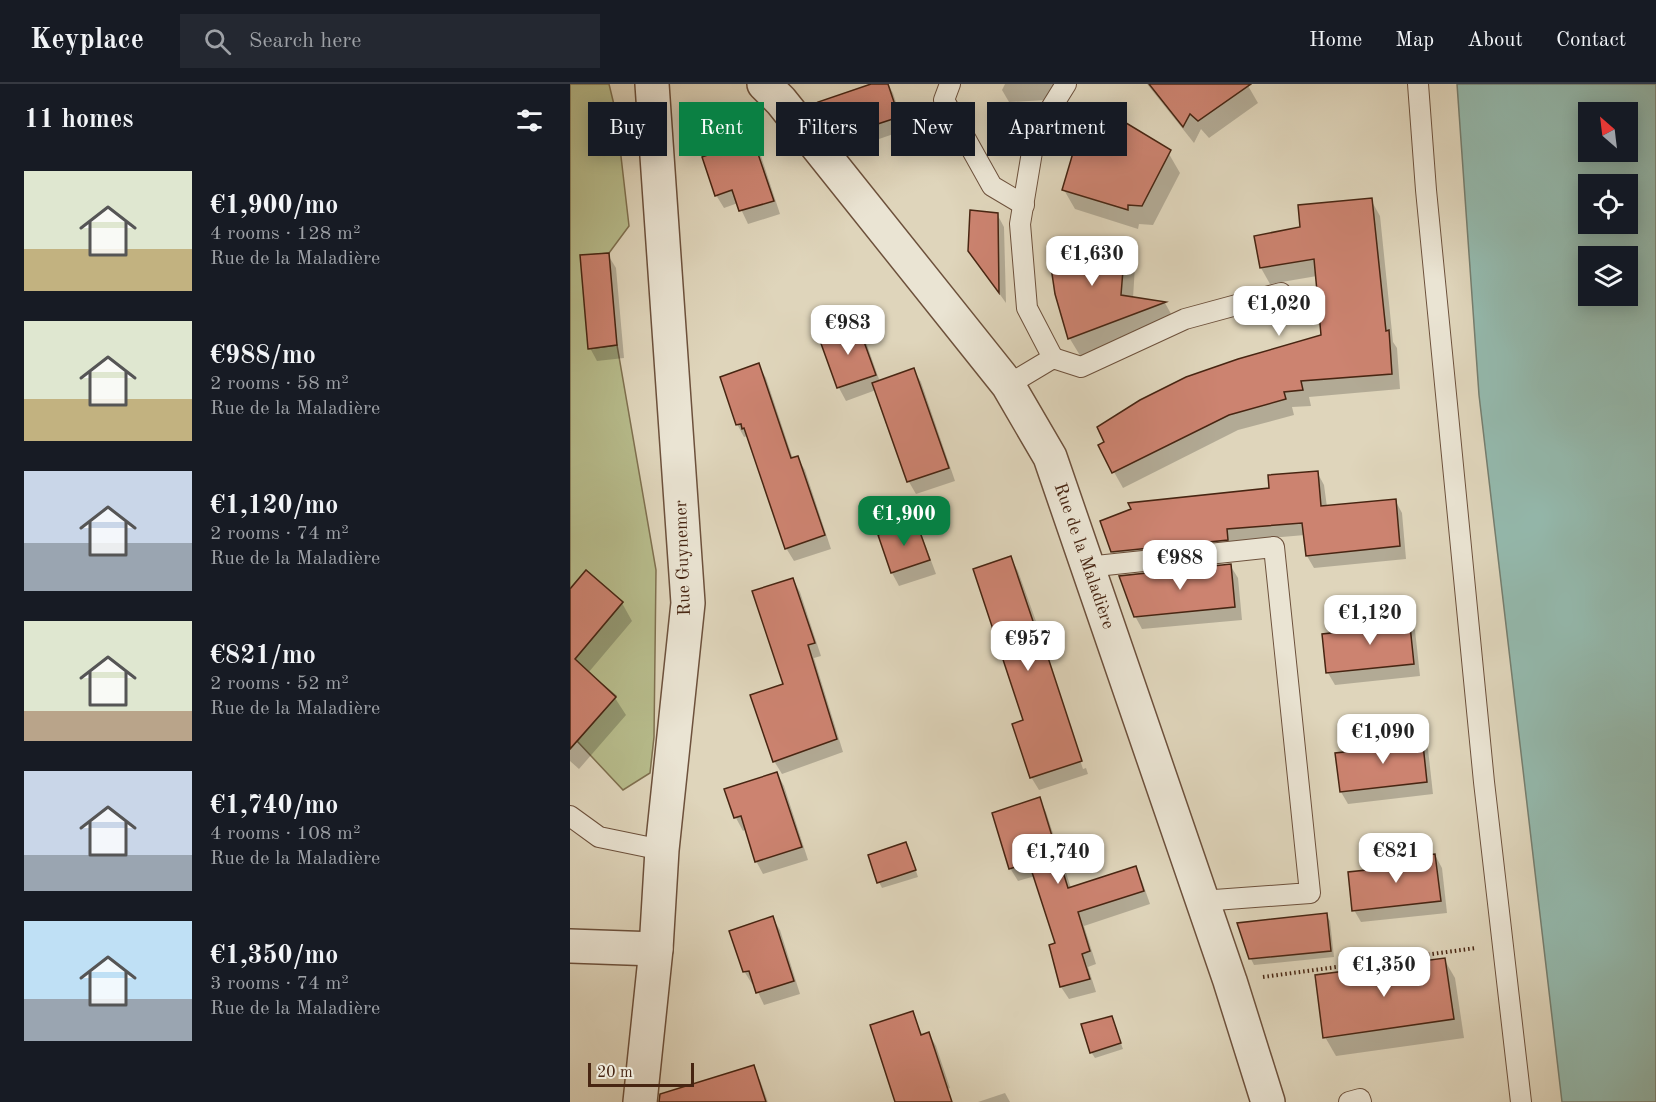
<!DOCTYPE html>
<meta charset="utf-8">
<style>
body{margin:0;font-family:"Old Standard TT",serif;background:#242831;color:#f1f3f6;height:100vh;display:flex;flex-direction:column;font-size:22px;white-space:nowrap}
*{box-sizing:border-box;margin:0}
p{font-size:20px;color:#9ea1a6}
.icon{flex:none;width:33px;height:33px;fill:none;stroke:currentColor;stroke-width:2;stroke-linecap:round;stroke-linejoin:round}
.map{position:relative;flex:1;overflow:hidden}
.sheet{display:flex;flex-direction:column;background:#171b24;width:570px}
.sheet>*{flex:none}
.hud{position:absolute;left:18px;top:18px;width:570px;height:54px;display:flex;gap:12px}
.needle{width:39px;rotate:332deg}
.controls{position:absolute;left:1008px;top:18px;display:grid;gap:12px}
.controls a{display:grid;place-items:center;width:60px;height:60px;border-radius:0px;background:#171b24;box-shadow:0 3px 15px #0003;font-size:30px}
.scale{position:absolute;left:18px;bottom:15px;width:106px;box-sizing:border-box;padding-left:6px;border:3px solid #472512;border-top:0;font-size:16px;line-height:21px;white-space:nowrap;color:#472512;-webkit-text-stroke:4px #eae4d3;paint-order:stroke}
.price{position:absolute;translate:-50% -51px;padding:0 14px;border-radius:12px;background:#fff;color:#222;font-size:20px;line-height:39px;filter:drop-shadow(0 2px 3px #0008)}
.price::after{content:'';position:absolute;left:50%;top:36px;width:18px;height:14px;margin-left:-9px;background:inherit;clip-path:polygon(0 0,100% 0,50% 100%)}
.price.current{background:#0b8043;color:#fff}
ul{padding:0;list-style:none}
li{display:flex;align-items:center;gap:18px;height:150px;padding:0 24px}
li span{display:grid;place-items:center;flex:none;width:168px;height:120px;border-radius:0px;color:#555}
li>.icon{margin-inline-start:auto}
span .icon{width:72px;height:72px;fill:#fffc;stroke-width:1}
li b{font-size:26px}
h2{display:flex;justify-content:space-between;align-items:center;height:72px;padding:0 24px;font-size:26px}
.tag{padding:0 21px;border-radius:0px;background:#171b24;box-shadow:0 3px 15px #0003;font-size:21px;line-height:54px}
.tag.current{background:#0b8043;color:#fff}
header{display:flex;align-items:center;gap:36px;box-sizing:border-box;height:84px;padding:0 30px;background:#171b24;border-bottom:2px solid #363941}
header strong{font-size:28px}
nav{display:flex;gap:33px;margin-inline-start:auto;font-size:21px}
.search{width:420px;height:54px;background:#242831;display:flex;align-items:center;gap:15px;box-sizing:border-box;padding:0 21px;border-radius:0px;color:#9ea1a6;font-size:22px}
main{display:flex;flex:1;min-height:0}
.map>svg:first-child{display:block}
.green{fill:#b7bc8c;stroke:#7f704f;stroke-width:1.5}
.water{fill:#94b9ad;stroke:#757e6f;stroke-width:1.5;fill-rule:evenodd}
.shadow{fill:#0003}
.building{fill:#cc8370;stroke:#472512;stroke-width:1.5}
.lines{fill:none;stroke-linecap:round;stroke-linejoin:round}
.service-casing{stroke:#6d513c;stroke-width:22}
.minor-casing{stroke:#6d513c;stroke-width:36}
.path{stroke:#472512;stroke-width:4;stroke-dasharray:1.5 3;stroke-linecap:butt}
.service{stroke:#eae4d3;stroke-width:20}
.minor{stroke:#eae4d3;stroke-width:33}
.labels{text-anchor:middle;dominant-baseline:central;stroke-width:4.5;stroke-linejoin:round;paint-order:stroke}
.street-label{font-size:18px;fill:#472512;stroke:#eae4d3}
</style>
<header>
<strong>Keyplace</strong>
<div class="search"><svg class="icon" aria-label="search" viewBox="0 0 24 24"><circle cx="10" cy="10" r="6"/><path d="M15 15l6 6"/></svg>Search here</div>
<nav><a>Home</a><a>Map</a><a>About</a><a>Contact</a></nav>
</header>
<main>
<section class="sheet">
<h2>11 homes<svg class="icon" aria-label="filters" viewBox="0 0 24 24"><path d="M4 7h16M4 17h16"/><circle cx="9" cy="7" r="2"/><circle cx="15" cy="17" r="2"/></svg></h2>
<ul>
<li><span style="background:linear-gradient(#dfe7d0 65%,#c2b280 0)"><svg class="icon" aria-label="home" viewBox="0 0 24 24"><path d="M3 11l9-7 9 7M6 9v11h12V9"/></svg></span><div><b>€1,900/mo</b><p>4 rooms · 128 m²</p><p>Rue de la Maladière</p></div></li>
<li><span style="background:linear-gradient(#dfe7d0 65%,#c2b280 0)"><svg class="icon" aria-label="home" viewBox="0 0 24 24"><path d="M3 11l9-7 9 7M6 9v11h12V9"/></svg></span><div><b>€988/mo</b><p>2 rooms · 58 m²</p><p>Rue de la Maladière</p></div></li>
<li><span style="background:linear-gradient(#c9d6e8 60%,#9aa5b1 0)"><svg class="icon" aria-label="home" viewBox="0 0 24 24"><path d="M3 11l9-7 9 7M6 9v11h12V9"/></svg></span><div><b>€1,120/mo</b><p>2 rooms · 74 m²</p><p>Rue de la Maladière</p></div></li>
<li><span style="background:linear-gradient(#dfe7d0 75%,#b9a48a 0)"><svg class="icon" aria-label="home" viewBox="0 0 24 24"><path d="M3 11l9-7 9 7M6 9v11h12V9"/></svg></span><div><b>€821/mo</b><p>2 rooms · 52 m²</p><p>Rue de la Maladière</p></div></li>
<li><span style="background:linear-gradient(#c9d6e8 70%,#9aa5b1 0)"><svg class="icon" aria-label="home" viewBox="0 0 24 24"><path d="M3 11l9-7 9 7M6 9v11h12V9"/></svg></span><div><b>€1,740/mo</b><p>4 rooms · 108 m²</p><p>Rue de la Maladière</p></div></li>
<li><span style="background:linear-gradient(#bfe0f5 65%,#9aa5b1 0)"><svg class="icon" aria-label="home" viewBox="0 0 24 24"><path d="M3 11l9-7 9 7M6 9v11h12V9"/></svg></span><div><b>€1,350/mo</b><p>3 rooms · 74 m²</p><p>Rue de la Maladière</p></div></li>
</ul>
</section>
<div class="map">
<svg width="1086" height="1018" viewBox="0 0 1086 1018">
<rect width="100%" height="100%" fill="#dfd5bb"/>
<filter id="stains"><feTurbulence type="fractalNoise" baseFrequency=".00333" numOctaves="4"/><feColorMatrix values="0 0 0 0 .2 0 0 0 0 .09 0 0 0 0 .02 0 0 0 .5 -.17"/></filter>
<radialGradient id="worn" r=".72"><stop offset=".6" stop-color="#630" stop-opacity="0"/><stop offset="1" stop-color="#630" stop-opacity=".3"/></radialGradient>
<path class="green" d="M0,0H39L46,29L59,142L39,169L11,172L19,265L47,261L86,486L84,653L80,689L53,706L7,657L46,612L4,576L53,518L16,486L0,505Z"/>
<path class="water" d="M887,0H1086V1018H992L909,311ZM1018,28H1058V68H1018ZM1018,100H1058V140H1018ZM1018,172H1058V212H1018Z"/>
<g class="shadow">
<path d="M306,0H318L323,9L335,46L283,64L251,19Z"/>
<path d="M435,0H486L477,16L439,18L432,6Z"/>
<path d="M577,0H677L688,19L639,54L631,45L624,59Z"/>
<path d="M183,57L190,69L210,130L178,140L168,119L154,124L146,111Z"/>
<path d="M599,70L610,89L583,141L569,140L568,145L505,125L494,106Z"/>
<path d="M801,116L810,132L823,258L827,264L830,305L739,313L741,322L722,323L724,331L668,346L553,404L544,388L752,252L747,192L700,200L691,184L732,144Z"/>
<path d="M427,130L434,143L436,219L408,180Z"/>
<path d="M554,163L565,182L563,214L595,219L605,237L511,273L500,255L486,209Z"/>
<path d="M38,171L46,184L54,274L27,277L20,264Z"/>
<path d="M287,242L295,255L310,298L343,285L351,298L385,397L346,410L339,398L306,306L276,317L269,304L251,255Z"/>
<path d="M188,281L196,294L223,375L227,373L235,386L261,465L224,477L216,464L178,352L174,353L167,340Z"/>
<path d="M747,388L754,401L757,423L825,416L832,429L836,475L744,484L737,472L735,451L664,457L665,468L550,480L542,468Z"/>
<path d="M345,439L352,452L366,490L329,502L322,489L310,452Z"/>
<path d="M441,474L448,487L472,554L469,551L513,685L516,684L475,559L518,690L469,706L461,693Z"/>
<path d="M660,481L668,494L672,536L572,545L565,532Z"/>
<path d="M223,495L230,508L251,572L244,574L273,668L212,690L204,677L215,601Z"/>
<path d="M0,507L52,519L62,537L18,589L45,614L56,631L9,685L0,677Z"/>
<path d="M838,534L845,546L850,592L765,601L758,589L790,548Z"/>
<path d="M851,653L858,665L863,710L778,720L771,708L804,667Z"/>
<path d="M207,689L214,702L238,776L193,790L186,777L176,745L173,747L166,734L156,706Z"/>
<path d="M469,715L476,728L501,804L565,784L572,797L580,820L514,842L526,880L518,883L526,908L499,915L491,903L487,860L465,792L448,797L440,784Z"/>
<path d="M339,766L348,793L312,804L309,798Z"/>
<path d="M865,771L872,784L877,829L791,838L784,826L817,786Z"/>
<path d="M756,831L760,837L764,873L684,881L681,875Z"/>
<path d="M202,833L210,846L230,910L194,921L184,900H182L174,887Z"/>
<path d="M874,875L885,894L894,954L766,972L755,953Z"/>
<path d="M342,929L353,952L359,950L366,962L380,1004L339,1018H329Z"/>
<path d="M541,933L553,965L525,974L521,968Z"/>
<path d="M183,983L190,996L198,1018H133Z"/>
<path d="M435,1009L440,1018H408Z"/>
</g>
<g class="building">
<path d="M301,0H318L329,33L274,51L248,18Z"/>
<path d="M579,0H681L628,37L620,30L613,43Z"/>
<path d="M528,22L601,66L572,122L558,121V126L492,106L505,62Z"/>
<path d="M183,55L204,117L169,127L162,106L145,112L132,73Z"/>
<path d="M802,114L816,247L819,246L822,290L731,297L733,306L714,308L716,315L659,331L542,389L528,361L534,358L527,343L570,316L616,293L668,275L751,251L744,175L690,184L684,152L730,143L728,121Z"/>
<path d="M400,126L428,129L429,209L398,167Z"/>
<path d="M555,161L551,211L596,218L498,255L485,210L478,163Z"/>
<path d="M39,169L47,261L18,265L10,171Z"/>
<path d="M288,241L306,291L267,304L249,254Z"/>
<path d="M189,279L221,374L228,372L255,451L215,465L174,344L172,345L171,340L166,341L150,293Z"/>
<path d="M344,284L379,384L337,398L302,299Z"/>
<path d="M748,387L751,422L826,415L830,462L736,472L732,439L657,445L658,456L541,468L530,437L561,425L558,419L699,404L698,391Z"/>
<path d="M346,437L360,476L321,489L308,451Z"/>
<path d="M441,472L466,546H469L512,677L460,694L442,640L453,636L403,485Z"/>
<path d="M661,480L665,523L564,533L549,492Z"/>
<path d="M16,486L53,518L5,575L46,613L0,665V505Z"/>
<path d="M223,494L245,559L238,561L267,655L203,678L180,611L213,600L182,507Z"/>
<path d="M839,532L844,580L756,589L752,550L789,546L788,538Z"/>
<path d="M852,651L857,698L770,708L765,669L802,665L801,657Z"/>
<path d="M207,688L232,763L185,778L171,732L164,734L154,705Z"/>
<path d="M470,713L498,804L566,782L574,807L508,828L520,867L512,870L520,895L490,903L479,861L485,859L459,779L439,785L422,729Z"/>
<path d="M336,758L346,786L307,799L298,771Z"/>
<path d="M865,770L871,817L782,827L778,788L815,784L814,775Z"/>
<path d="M757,829L761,867L679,875L667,839Z"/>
<path d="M203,832L224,897L186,909L179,887L173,888L159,847Z"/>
<path d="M875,874L884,935L753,954L745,891Z"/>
<path d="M343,927L351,951L359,948L382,1018H325L300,941Z"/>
<path d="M542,932L551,959L520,969L511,940Z"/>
<path d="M184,981L196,1018H89L90,1010Z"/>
</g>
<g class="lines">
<g class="service-casing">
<g id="service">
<path d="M380,0L374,16L422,102L454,121"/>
<path d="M848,0L856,106L914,698L951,1018"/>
<path d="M483,274L457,224L450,140L465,50L496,0"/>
<path d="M438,301L483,274L511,283L615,235L711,209"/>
<path d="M517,483L704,463L740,809L631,817"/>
<path d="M0,732L29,753L92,766"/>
<path d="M779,1018L790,1015L791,1018"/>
</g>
</g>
<g class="minor-casing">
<g id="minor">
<path d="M194,0L211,17L438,301L480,373L660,897L698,1018"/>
<path d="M0,862L86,865"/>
<path d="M70,1018L86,865L92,766L118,519L82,0"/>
</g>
</g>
<path class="path" d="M693,893L906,864"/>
<use href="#service" class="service"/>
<use href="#minor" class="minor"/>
</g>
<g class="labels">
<g class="street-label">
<text transform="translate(514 472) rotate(71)">Rue de la Maladière</text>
<text transform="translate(113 474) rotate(-92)">Rue Guynemer</text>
</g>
</g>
<rect width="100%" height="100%" filter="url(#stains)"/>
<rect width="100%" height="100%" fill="url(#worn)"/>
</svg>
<div class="controls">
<a><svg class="needle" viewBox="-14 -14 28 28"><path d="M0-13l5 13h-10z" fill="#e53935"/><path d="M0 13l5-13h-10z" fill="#9ea1a6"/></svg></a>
<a><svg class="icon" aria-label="locate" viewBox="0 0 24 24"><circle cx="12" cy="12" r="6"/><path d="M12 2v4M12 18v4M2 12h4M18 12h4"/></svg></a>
<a><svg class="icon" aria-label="layers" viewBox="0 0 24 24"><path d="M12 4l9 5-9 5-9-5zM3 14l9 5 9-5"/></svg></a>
</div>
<div class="scale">20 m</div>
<b class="price" style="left:522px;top:203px">€1,630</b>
<b class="price" style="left:709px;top:253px">€1,020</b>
<b class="price" style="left:278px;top:272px">€983</b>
<b class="price current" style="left:334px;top:463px">€1,900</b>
<b class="price" style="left:610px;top:507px">€988</b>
<b class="price" style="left:800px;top:562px">€1,120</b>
<b class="price" style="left:458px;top:588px">€957</b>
<b class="price" style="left:813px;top:681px">€1,090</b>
<b class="price" style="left:826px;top:800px">€821</b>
<b class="price" style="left:488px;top:801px">€1,740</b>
<b class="price" style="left:814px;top:914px">€1,350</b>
<div class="hud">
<a class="tag">Buy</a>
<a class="tag current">Rent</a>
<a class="tag">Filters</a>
<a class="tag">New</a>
<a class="tag">Apartment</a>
</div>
</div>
</main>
